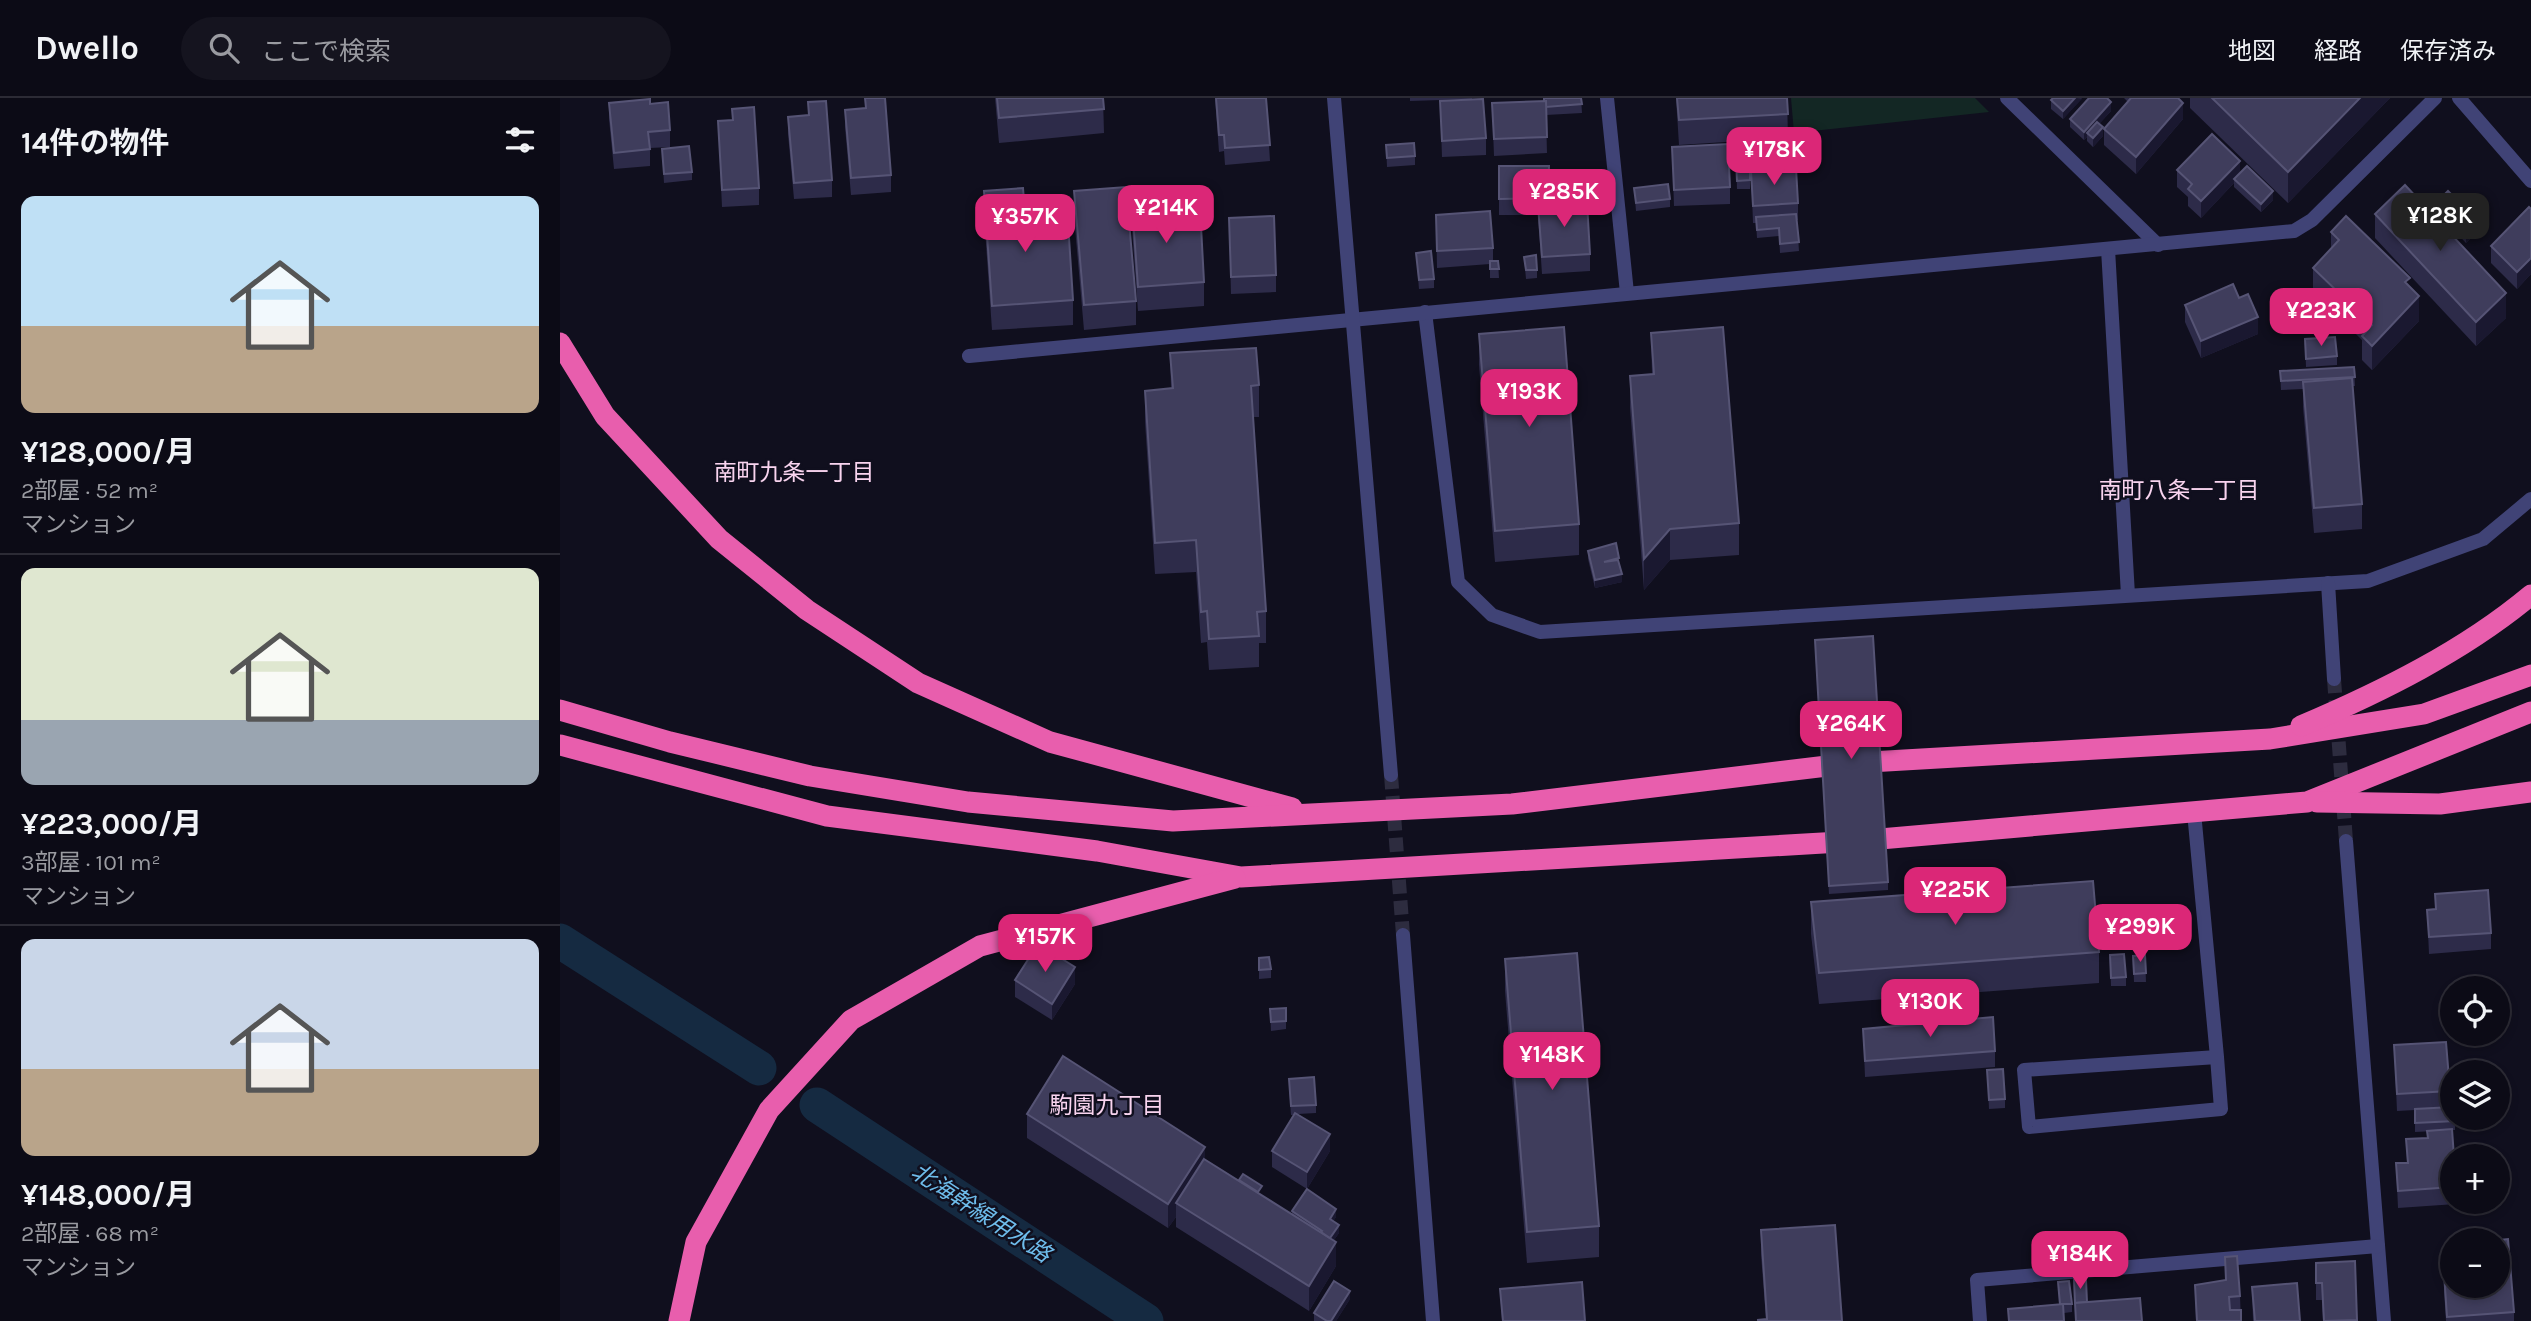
<!DOCTYPE html>
<html lang="ja">
<meta charset="utf-8">
<style>
body{margin:0;font-family:Karla,"Noto Sans JP",sans-serif;background:#15141f;color:#f1f3f6;height:100vh;display:flex;flex-direction:column;font-size:26px;white-space:nowrap}
*{box-sizing:border-box;margin:0}
p{font-size:23px;color:#9a9ba1}
.icon{flex:none;width:38px;height:38px;fill:none;stroke:currentColor;stroke-width:2;stroke-linecap:round;stroke-linejoin:round}
.map{position:relative;flex:1;overflow:hidden}
.drawer{display:flex;flex-direction:column;background:#0c0b16;width:560px}
.drawer>*{flex:none}
.tools{position:absolute;left:1880px;top:878px;display:grid;gap:14px}
.tools a{display:grid;place-items:center;width:70px;height:70px;border-radius:50%;background:#0c0b16;box-shadow:0 4px 10px #0003,0 0 0 2px #2c2b35;font-size:35px}
.price{position:absolute;translate:-50% -60px;padding:0 16px;border-radius:14px;background:#db2777;color:#fff;font-size:23px;line-height:46px;filter:drop-shadow(0 2px 4px #0008)}
.price::after{content:'';position:absolute;left:50%;top:42px;width:21px;height:16px;margin-left:-10px;background:inherit;clip-path:polygon(0 0,100% 0,50% 100%)}
.price.active{background:#222;color:#fff}
ul{padding:0;list-style:none}
li{display:grid;align-content:center;gap:14px;height:371px;padding:0 21px}
li+li{border-top:2px solid #2c2b35}
li span{display:grid;place-items:center;height:217px;border-radius:14px;color:#555}
li>.icon{margin-inline-start:auto}
span .icon{width:126px;height:126px;fill:#fffc;stroke-width:1}
li b{font-size:30px}
h2{display:flex;justify-content:space-between;align-items:center;height:84px;padding:0 21px;font-size:30px}
header{display:flex;align-items:center;gap:42px;box-sizing:border-box;height:98px;padding:0 35px;background:#0c0b16;border-bottom:2px solid #2c2b35}
header strong{font-size:33px}
nav{display:flex;gap:38px;margin-inline-start:auto;font-size:24px}
.search{width:490px;height:63px;background:#15141f;display:flex;align-items:center;gap:18px;box-sizing:border-box;padding:0 24px;border-radius:38px;color:#9a9ba1;font-size:26px}
main{display:flex;flex:1;min-height:0}
.map>svg:first-child{display:block}
.green{fill:#132724}
.lines{fill:none;stroke-linecap:round;stroke-linejoin:round}
.canal{stroke:#152a41;stroke-width:35}
.minor-tunnel{stroke:#2d2c3f;stroke-width:14;stroke-dasharray:14 7;stroke-linecap:butt}
.tertiary-tunnel{stroke:#2d2c3f;stroke-width:14;stroke-dasharray:14 7;stroke-linecap:butt}
.service{stroke:#404376;stroke-width:14}
.minor{stroke:#404376;stroke-width:14}
.tertiary{stroke:#404376;stroke-width:14}
.motorway{stroke:#e85ead;stroke-width:21}
.wall{fill:#2d2b49}
.shaded-wall{fill:#1a1830}
.building{fill:#3f3d5c;stroke:#565475;stroke-width:2}
.labels{text-anchor:middle;dominant-baseline:central;stroke-width:5;stroke-linejoin:round;paint-order:stroke}
.neighbourhood-label{font-size:23px;fill:#f9d4ef;stroke:#100f1e}
.water-label{font-size:23px;font-style:italic;fill:#6ebceb;stroke:#100f1e}
</style>
<header>
<strong>Dwello</strong>
<div class="search"><svg class="icon" aria-label="search" viewBox="0 0 24 24"><circle cx="10" cy="10" r="6"/><path d="M15 15l6 6"/></svg>ここで検索</div>
<nav><a>地図</a><a>経路</a><a>保存済み</a></nav>
</header>
<main>
<section class="drawer">
<h2>14件の物件<svg class="icon" aria-label="filters" viewBox="0 0 24 24"><path d="M4 7h16M4 17h16"/><circle cx="9" cy="7" r="2"/><circle cx="15" cy="17" r="2"/></svg></h2>
<ul>
<li><span style="background:linear-gradient(#bfe0f5 60%,#b9a48a 0)"><svg class="icon" aria-label="home" viewBox="0 0 24 24"><path d="M3 11l9-7 9 7M6 9v11h12V9"/></svg></span><div><b>¥128,000/月</b><p>2部屋 · 52 m²</p><p>マンション</p></div></li>
<li><span style="background:linear-gradient(#dfe7d0 70%,#9aa5b1 0)"><svg class="icon" aria-label="home" viewBox="0 0 24 24"><path d="M3 11l9-7 9 7M6 9v11h12V9"/></svg></span><div><b>¥223,000/月</b><p>3部屋 · 101 m²</p><p>マンション</p></div></li>
<li><span style="background:linear-gradient(#c9d6e8 60%,#b9a48a 0)"><svg class="icon" aria-label="home" viewBox="0 0 24 24"><path d="M3 11l9-7 9 7M6 9v11h12V9"/></svg></span><div><b>¥148,000/月</b><p>2部屋 · 68 m²</p><p>マンション</p></div></li>
</ul>
</section>
<div class="map">
<svg width="1971" height="1223" viewBox="0 0 1971 1223">
<rect width="100%" height="100%" fill="#100f1e"/>
<path class="green" d="M1231,0H1415L1429,14L1234,35Z"/>
<g class="lines">
<g class="canal">
<path d="M0,843L199,970"/>
<path d="M257,1007L586,1223"/>
</g>
<path class="minor-tunnel" d="M1774,581L1786,743"/>
<path class="tertiary-tunnel" d="M831,677L843,837"/>
<path class="service" d="M1634,714L1657,959L1464,972L1469,1029L1661,1011L1657,959"/>
<g class="minor">
<path d="M1047,0L1067,195"/>
<path d="M1447,0L1598,147"/>
<path d="M1899,0L1971,83"/>
<path d="M1548,151L1568,497"/>
<path d="M865,214L898,484L932,517L980,534L1808,483L1923,441L1971,401"/>
<path d="M409,258L1734,133L1752,122L1875,0"/>
<path d="M1768,485L1774,581"/>
<path d="M1786,743L1824,1223"/>
<path d="M1420,1223L1417,1182L1818,1148"/>
</g>
<g class="tertiary">
<path d="M774,0L831,677"/>
<path d="M843,837L873,1223"/>
</g>
<g class="motorway">
<path d="M0,245L45,318L159,441L247,512L358,585L490,644L732,710"/>
<path d="M0,612L110,644L250,678L408,704L613,723L952,706L1292,665L1710,641L1864,616L1971,577"/>
<path d="M1741,628C1821,594 1904,553 1971,497"/>
<path d="M0,647L267,718L537,753L681,779L1297,743L1747,704L1971,614"/>
<path d="M1757,704L1880,706L1971,694"/>
<path d="M119,1223L136,1144L209,1012L291,922L420,848L675,780"/>
</g>
</g>
<g class="wall">
<path d="M305,0L331,77V94L291,97L285,29V12L305,11Z"/>
<path d="M435,0H543L544,35L439,45Z"/>
<path d="M655,0H706L710,63L665,67L664,53L659,54Z"/>
<path d="M850,0H912V1L850,3Z"/>
<path d="M983,0H1021L1022,15L986,17L987,55L934,58L932,5L983,3Z"/>
<path d="M1116,0H1227L1228,40L1119,47Z"/>
<path d="M1522,0L1503,21L1491,11V2Z"/>
<path d="M1564,0H1618L1623,21L1576,76L1544,47V31L1568,4Z"/>
<path d="M1630,0H1830L1728,105L1630,10Z"/>
<path d="M880,3L926,40V57L882,59Z"/>
<path d="M248,4L272,82V99L234,101L228,36V19L248,17Z"/>
<path d="M49,5L90,6L110,32V49L90,50V68L54,71L49,21Z"/>
<path d="M172,11L199,90V107L162,109L158,23L172,22Z"/>
<path d="M1551,13L1539,26L1543,38L1533,49L1527,43V39L1524,42L1510,29V21Z"/>
<path d="M826,47L855,58V67L827,69Z"/>
<path d="M1112,49L1170,89V106L1114,108Z"/>
<path d="M102,51L132,74V82L104,85Z"/>
<path d="M1176,62H1190V91H1177Z"/>
<path d="M939,68H989V107L1030,156V173L982,176L978,117H939Z"/>
<path d="M1617,72L1680,75L1713,102L1701,114L1674,89V85L1641,120L1628,108V99L1617,89Z"/>
<path d="M1191,73L1238,105V122H1237L1239,153L1220,155L1219,138L1197,140L1196,125H1193Z"/>
<path d="M1074,90L1110,101V109L1076,113Z"/>
<path d="M424,93L466,127L513,202V227L432,232L424,117Z"/>
<path d="M514,93L576,203V227L524,232L514,118Z"/>
<path d="M1876,105L1919,132L1906,145L1876,113Z"/>
<path d="M572,106L626,129L644,184V208L578,213L572,131Z"/>
<path d="M1971,111V176L1957,191L1931,165V148Z"/>
<path d="M1815,116L1946,220L1916,248L1815,140Z"/>
<path d="M876,117L933,150V163H938L939,180H930V166L877,170Z"/>
<path d="M669,120L716,177V194L671,196Z"/>
<path d="M1771,134L1850,189L1859,223L1812,272L1802,262V242L1753,194V170L1771,151Z"/>
<path d="M856,155L874,181V190L859,191Z"/>
<path d="M964,159L977,172V180L966,181Z"/>
<path d="M1679,200L1698,236L1641,260L1625,224V207Z"/>
<path d="M1091,235L1179,425V457L1110,462L1084,492L1070,310V278L1092,277Z"/>
<path d="M919,236L1019,426V457L935,464L919,267Z"/>
<path d="M1745,241L1777,258V267L1746,269Z"/>
<path d="M610,255L699,287V319H693L706,513V545H699V569L649,572L647,544L641,545L636,474L595,476L585,324V293L611,290Z"/>
<path d="M1794,269L1795,288H1792L1802,406V431L1754,435L1743,309V291L1721,292L1720,273Z"/>
<path d="M1028,453L1062,484L1035,490L1028,461Z"/>
<path d="M1255,550L1328,784V792L1269,796Z"/>
<path d="M1875,796L1931,835V851L1869,856L1867,812L1875,811Z"/>
<path d="M1251,804L1539,854V885L1259,906L1251,836Z"/>
<path d="M1550,857L1566,879V888H1551Z"/>
<path d="M1585,857L1586,884H1574L1573,858Z"/>
<path d="M699,860L711,871V880L699,881Z"/>
<path d="M945,861L1039,1128V1159L967,1165L945,893Z"/>
<path d="M455,882L515,886L492,922L455,899Z"/>
<path d="M726,910V931L711,933L710,911Z"/>
<path d="M1303,931L1435,953V969L1305,979Z"/>
<path d="M1834,947L1890,993V1009L1895,1023V1032H1892V1104H1896V1106L1838,1110L1836,1065H1847L1846,1041L1867,1040L1875,1033L1855,1034V1012L1837,1013Z"/>
<path d="M1427,972L1445,1001V1010L1429,1011Z"/>
<path d="M729,989L756,1007V1015L738,1016L770,1053L747,1091L712,1069V1053L734,1017H731Z"/>
<path d="M467,1016L645,1061L732,1116V1113L776,1119L773,1123L779,1135L774,1142L776,1168L749,1213L616,1129V1119L608,1130L467,1040Z"/>
<path d="M1201,1132L1282,1223L1206,1221L1201,1157Z"/>
<path d="M1665,1159L1680,1198L1681,1223H1636L1635,1187L1665,1182Z"/>
<path d="M1795,1163L1797,1223H1763L1762,1202H1756V1165Z"/>
<path d="M1884,1175L1954,1214V1223H1886L1884,1192Z"/>
<path d="M1498,1184L1512,1206V1214L1504,1215V1223H1448V1211L1499,1206Z"/>
<path d="M1692,1189L1740,1223H1693Z"/>
<path d="M940,1191L1025,1223H942Z"/>
<path d="M790,1201L776,1223H754V1215Z"/>
</g>
<g class="shaded-wall">
<path d="M1515,0L1522,1L1503,21V13Z"/>
<path d="M1800,0H1830L1728,105V74Z"/>
<path d="M1551,4V13L1529,37L1527,35V39L1524,42V34Z"/>
<path d="M1623,5V21L1576,76V59Z"/>
<path d="M1543,29V38L1533,49V40Z"/>
<path d="M1680,63V80L1674,81V85L1641,120V103Z"/>
<path d="M1713,93V102L1701,114V106Z"/>
<path d="M1919,124V132L1906,145V136Z"/>
<path d="M1971,160V176L1957,191V174Z"/>
<path d="M1946,195V220L1916,248V224Z"/>
<path d="M1859,198V223L1812,272V248Z"/>
<path d="M1698,219V236L1641,260V243Z"/>
<path d="M1110,431V462L1084,492V461Z"/>
<path d="M1062,476V484L1035,490V482Z"/>
<path d="M515,869V886L492,922V906Z"/>
<path d="M770,1036V1053L747,1091V1074Z"/>
<path d="M645,1049V1074L616,1105V1119L608,1130V1106Z"/>
<path d="M776,1111V1119L770,1129V1121Z"/>
<path d="M779,1127V1135L763,1158V1149Z"/>
<path d="M776,1144V1168L749,1213V1188Z"/>
<path d="M790,1193V1201L776,1223H771Z"/>
</g>
<g class="building">
<path d="M305,0H325L331,77L291,80L285,12L306,10Z"/>
<path d="M437,0H543L544,11L439,20Z"/>
<path d="M656,0H706L710,47L665,50L664,37H659Z"/>
<path d="M984,0H1021L1022,6L986,9V3H984Z"/>
<path d="M1117,0H1227L1228,16L1119,22Z"/>
<path d="M1493,0H1515L1503,13L1491,2Z"/>
<path d="M1529,0H1547L1551,4L1524,34L1510,21Z"/>
<path d="M1571,0H1618L1623,5L1576,59L1544,31Z"/>
<path d="M1652,0H1800L1728,74Z"/>
<path d="M90,1V6L108,4L110,32L88,34L90,51L54,55L49,5Z"/>
<path d="M923,1L926,40L882,43L880,3Z"/>
<path d="M266,3L272,82L234,85L228,19L249,17L248,4Z"/>
<path d="M986,3L987,39L934,41L932,5Z"/>
<path d="M194,9L199,90L162,92L158,23L173,22L172,11Z"/>
<path d="M1537,24L1543,29L1533,40L1527,35Z"/>
<path d="M1652,36L1680,63L1641,103L1628,91L1632,86L1617,72Z"/>
<path d="M854,45L855,58L827,60L826,47Z"/>
<path d="M1168,46L1170,89L1114,92L1112,49Z"/>
<path d="M129,48L132,74L104,76L102,51Z"/>
<path d="M1176,62H1190V82L1177,83Z"/>
<path d="M939,68H989L988,100L939,101Z"/>
<path d="M1687,68L1713,93L1701,106L1674,81Z"/>
<path d="M1236,70L1238,105L1193,108L1191,73Z"/>
<path d="M1108,86L1110,101L1076,105L1074,90Z"/>
<path d="M1845,87L1946,195L1916,224L1815,116Z"/>
<path d="M566,89L576,203L524,207L514,93Z"/>
<path d="M463,90L466,127L508,124L513,202L432,208L424,93Z"/>
<path d="M1888,93L1919,124L1906,136L1876,105Z"/>
<path d="M624,103L626,129L641,128L644,184L578,189L572,106Z"/>
<path d="M1027,104L1030,156L982,159L978,107Z"/>
<path d="M1969,109L1971,111V160L1957,174L1931,148Z"/>
<path d="M930,113L933,150L877,153L876,117Z"/>
<path d="M1236,116L1239,144L1220,146L1219,130L1197,132L1196,119Z"/>
<path d="M714,118L716,177L671,179L669,120Z"/>
<path d="M1786,118L1850,180L1845,184L1859,198L1812,248L1802,238L1812,227L1753,170L1779,142L1771,134Z"/>
<path d="M871,153L874,181L859,182L856,155Z"/>
<path d="M976,157L977,172H966L964,159Z"/>
<path d="M930,163H938L939,171H930Z"/>
<path d="M1673,186L1679,200L1688,196L1698,219L1641,243L1625,207Z"/>
<path d="M1004,229L1019,426L935,433L919,236Z"/>
<path d="M1163,229L1179,425L1110,431L1084,461L1070,278L1094,276L1091,235Z"/>
<path d="M1775,239L1777,258L1746,261L1745,241Z"/>
<path d="M696,250L699,287L691,288L706,513L697,514L699,538L649,541L647,513L641,514L636,442L595,445L585,293L613,290L610,255Z"/>
<path d="M1794,269L1795,279L1721,283L1720,273Z"/>
<path d="M1792,280L1802,406L1754,410L1743,284Z"/>
<path d="M1056,445L1059,460L1044,464L1058,462L1062,476L1035,482L1028,453Z"/>
<path d="M1313,538L1328,784L1269,788L1255,542Z"/>
<path d="M1533,783L1539,854L1259,875L1251,804Z"/>
<path d="M1928,792L1931,835L1869,839L1867,812L1876,811L1875,796Z"/>
<path d="M478,846L515,869L492,906L455,882Z"/>
<path d="M1017,855L1039,1128L967,1134L945,861Z"/>
<path d="M1564,856L1566,879L1551,880L1550,857Z"/>
<path d="M1585,857L1586,875L1574,876L1573,858Z"/>
<path d="M709,859L711,871L699,872V860Z"/>
<path d="M726,910V923L711,924L710,911Z"/>
<path d="M1433,919L1435,953L1305,963L1303,931Z"/>
<path d="M1886,944L1890,993L1837,996L1834,947Z"/>
<path d="M503,958L645,1049L608,1106L467,1016Z"/>
<path d="M1443,971L1445,1001L1429,1002L1427,972Z"/>
<path d="M754,979L756,1007L731,1008L729,981Z"/>
<path d="M1892,1009V1020H1895V1023L1855,1025V1011Z"/>
<path d="M735,1015L770,1036L747,1074L712,1053Z"/>
<path d="M1892,1031L1894,1059H1892V1089L1838,1093L1836,1065H1848L1846,1041L1868,1040L1867,1033Z"/>
<path d="M644,1061L776,1144L749,1188L616,1105Z"/>
<path d="M683,1076L702,1088L698,1094L679,1082Z"/>
<path d="M747,1091L776,1111L770,1121L779,1127L770,1140L761,1134L762,1133L732,1113Z"/>
<path d="M1275,1127L1282,1223H1198V1222L1207,1221L1201,1132Z"/>
<path d="M1948,1141L1954,1214L1887,1219L1884,1175L1892,1174V1188H1937V1143H1930Z"/>
<path d="M1677,1158L1680,1198L1669,1199L1670,1212H1681V1223H1637L1635,1187L1666,1182L1665,1159Z"/>
<path d="M1795,1163L1797,1222L1764,1223L1762,1185H1756V1165Z"/>
<path d="M1514,1182H1526L1527,1204L1515,1205Z"/>
<path d="M774,1183L790,1193L771,1223H767L754,1215Z"/>
<path d="M1509,1183L1512,1206H1500L1498,1184Z"/>
<path d="M1022,1184L1025,1223H943L940,1191Z"/>
<path d="M1737,1185L1740,1223H1695L1692,1189Z"/>
<path d="M1580,1200L1582,1223H1516L1515,1205Z"/>
<path d="M1503,1206L1504,1223H1449L1448,1211Z"/>
</g>
<g class="labels">
<g class="neighbourhood-label">
<text x="234" y="374">南町九条一丁目</text>
<text x="1619" y="392">南町八条一丁目</text>
<text x="547" y="1007">駒園九丁目</text>
</g>
<g class="water-label">
<text transform="translate(421 1115) rotate(33)">北海幹線用水路</text>
</g>
</g>
</svg>
<div class="tools">
<a><svg class="icon" aria-label="locate" viewBox="0 0 24 24"><circle cx="12" cy="12" r="6"/><path d="M12 2v4M12 18v4M2 12h4M18 12h4"/></svg></a>
<a><svg class="icon" aria-label="layers" viewBox="0 0 24 24"><path d="M12 4l9 5-9 5-9-5zM3 14l9 5 9-5"/></svg></a>
<a>+</a>
<a>−</a>
</div>
<b class="price" style="left:1214px;top:89px">¥178K</b>
<b class="price" style="left:1004px;top:131px">¥285K</b>
<b class="price" style="left:606px;top:147px">¥214K</b>
<b class="price active" style="left:1880px;top:155px">¥128K</b>
<b class="price" style="left:465px;top:156px">¥357K</b>
<b class="price" style="left:1761px;top:250px">¥223K</b>
<b class="price" style="left:969px;top:331px">¥193K</b>
<b class="price" style="left:1291px;top:663px">¥264K</b>
<b class="price" style="left:1395px;top:829px">¥225K</b>
<b class="price" style="left:1580px;top:866px">¥299K</b>
<b class="price" style="left:485px;top:876px">¥157K</b>
<b class="price" style="left:1370px;top:941px">¥130K</b>
<b class="price" style="left:992px;top:994px">¥148K</b>
<b class="price" style="left:1520px;top:1193px">¥184K</b>
</div>
</main>
